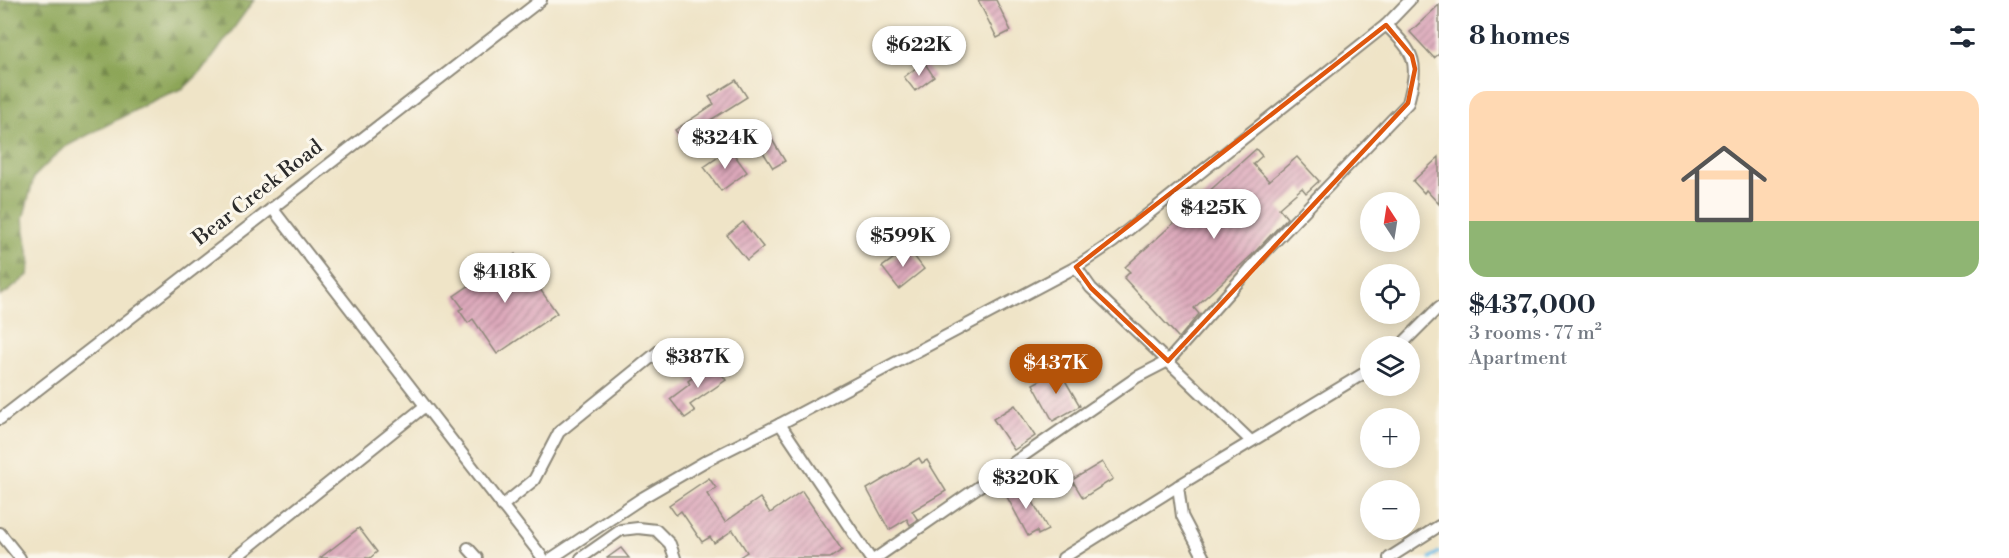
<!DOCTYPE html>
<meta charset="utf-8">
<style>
body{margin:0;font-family:"Libre Bodoni",serif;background:#f6f6f7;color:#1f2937;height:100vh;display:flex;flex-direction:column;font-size:22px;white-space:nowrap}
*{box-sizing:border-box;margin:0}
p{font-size:20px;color:#747a83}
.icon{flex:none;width:33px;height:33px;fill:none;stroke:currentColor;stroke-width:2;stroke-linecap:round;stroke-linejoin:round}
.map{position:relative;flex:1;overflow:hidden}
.panel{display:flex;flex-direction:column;background:#fff;width:570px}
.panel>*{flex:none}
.needle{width:39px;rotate:348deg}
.buttons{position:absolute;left:1360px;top:192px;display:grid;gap:12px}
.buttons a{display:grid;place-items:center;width:60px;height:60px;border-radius:50%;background:#fff;box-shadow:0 3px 15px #0003;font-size:30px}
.price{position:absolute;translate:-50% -51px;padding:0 14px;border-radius:21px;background:#fff;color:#222;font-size:20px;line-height:39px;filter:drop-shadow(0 2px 3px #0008)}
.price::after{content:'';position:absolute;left:50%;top:36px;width:18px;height:14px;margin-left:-9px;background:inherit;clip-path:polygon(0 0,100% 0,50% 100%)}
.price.on{background:#b45309;color:#fff}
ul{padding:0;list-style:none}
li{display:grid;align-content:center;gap:12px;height:318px;padding:0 30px}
li span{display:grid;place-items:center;height:186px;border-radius:18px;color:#555}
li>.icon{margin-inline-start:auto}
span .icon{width:108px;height:108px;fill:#fffc;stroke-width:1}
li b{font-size:26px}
h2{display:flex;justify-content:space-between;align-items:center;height:72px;padding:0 30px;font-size:26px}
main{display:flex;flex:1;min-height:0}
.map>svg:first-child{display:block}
.forest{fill:url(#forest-firs);stroke:#5c6842;stroke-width:1.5}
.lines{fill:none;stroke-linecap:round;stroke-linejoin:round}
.stream{stroke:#71bfeb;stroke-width:3}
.building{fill:url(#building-hatch)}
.minor-casing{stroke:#8d8879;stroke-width:14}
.minor{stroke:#fff;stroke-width:10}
.marked{fill:none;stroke:#df570e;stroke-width:4.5;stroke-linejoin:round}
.labels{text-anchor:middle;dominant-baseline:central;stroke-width:6;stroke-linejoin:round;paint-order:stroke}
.street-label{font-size:21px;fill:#2b2b2b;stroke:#fbf7ec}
</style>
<main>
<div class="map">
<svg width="1439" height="558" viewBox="0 0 1439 558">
<defs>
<pattern id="forest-firs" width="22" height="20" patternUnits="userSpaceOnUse" patternTransform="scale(1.5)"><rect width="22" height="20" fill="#8da658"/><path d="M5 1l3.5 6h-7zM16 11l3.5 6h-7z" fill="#738749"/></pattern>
<pattern id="building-hatch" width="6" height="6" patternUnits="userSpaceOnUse" patternTransform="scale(1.5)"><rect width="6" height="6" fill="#dda9bb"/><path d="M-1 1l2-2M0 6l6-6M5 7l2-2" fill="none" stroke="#b38a98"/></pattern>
</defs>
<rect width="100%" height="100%" fill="#fbf7ec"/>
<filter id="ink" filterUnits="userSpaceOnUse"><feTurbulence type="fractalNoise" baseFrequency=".0167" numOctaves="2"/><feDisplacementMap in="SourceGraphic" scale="12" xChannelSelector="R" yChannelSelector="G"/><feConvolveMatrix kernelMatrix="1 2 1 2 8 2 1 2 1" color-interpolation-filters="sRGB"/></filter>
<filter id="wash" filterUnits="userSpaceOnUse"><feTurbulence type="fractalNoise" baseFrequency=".008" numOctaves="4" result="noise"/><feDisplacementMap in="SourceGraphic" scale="24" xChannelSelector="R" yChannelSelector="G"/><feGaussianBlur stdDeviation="1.35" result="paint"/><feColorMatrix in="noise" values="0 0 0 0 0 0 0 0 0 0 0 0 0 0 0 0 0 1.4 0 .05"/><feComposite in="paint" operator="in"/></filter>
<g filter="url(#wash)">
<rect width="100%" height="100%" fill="#efe4c7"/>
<path class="forest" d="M0,0H254L205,68L184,88L158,98L63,148L34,177L23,219L30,264L28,275L6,293L0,296Z"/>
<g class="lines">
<path class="stream" d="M1430,558L1439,552"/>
</g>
<g id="blocks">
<g class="building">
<path d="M978,0H996L1011,31L997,38Z"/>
<path d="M1439,5V54L1434,58L1410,32Z"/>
<path d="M924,62L934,77L915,91L904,77Z"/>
<path d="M736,80L747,97L709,121L719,136L693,154L675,130L714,104L709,97Z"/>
<path d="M768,133L785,161L773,168L756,141Z"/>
<path d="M730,149L747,172L721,191L704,167Z"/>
<path d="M1256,149L1262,156L1253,164L1269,181L1297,157L1319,181L1306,193L1302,188L1279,208L1287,218L1252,255L1194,308L1199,314L1179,338L1124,278L1130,272L1125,267Z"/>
<path d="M1439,157V204L1426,190L1424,193L1413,181Z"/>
<path d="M743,222L763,247L747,260L727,235Z"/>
<path d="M908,248L924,269L899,289L882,267Z"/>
<path d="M515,254L557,313L497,354L473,319L468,323L459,310L463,308L454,296Z"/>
<path d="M714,363L726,380L690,405L695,411L685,418L670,399L690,384L688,381Z"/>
<path d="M1059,370L1080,406L1053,421L1033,384Z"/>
<path d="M1015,405L1035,436L1014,450L993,419Z"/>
<path d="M919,458L922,463L927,460L946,491L912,511L918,520L910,525L907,519L889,530L867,489Z"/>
<path d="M1102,462L1113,479L1083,498L1072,480Z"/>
<path d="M709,478L716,488L707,494L725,522L760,498L770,513L802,491L842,550L830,558H738L747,552L733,530L714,543L710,537L702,542L681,511L676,515L669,505Z"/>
<path d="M1023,483L1048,530L1038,535L1037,531L1028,536L1005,493Z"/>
<path d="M359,528L377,552L370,558H320Z"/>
<path d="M621,548L629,558H607Z"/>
</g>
</g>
</g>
<g filter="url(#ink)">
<use href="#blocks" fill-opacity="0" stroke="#8d8879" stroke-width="1.5"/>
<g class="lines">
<g class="minor-casing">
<g id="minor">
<path d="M272,208L543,558"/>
<path d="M1076,267L1091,288L1251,441"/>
<path d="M1400,346L1439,307"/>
<path d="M0,419L541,0"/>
<path d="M780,424L870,558"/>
<path d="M1178,486L1182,516L1204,558"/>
<path d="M502,506L534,480L559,432L659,351"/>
<path d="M0,533L20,558"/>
<path d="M468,548L477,558"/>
<path d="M235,558L425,406"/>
<path d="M552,558L642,498L704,462L780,424L1076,267L1113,242L1386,25L1410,0"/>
<path d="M581,558L621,530L638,528L656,530L670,544L675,558"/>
<path d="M876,558L1137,377L1168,361L1263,254L1408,103C1419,61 1416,55 1386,25"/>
<path d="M1063,558L1178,486L1371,369"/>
<path d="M1389,558L1439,526"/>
</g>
</g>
<use href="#minor" class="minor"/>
</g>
</g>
<path class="marked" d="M1386,25L1412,56L1415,69L1408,103L1168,361L1091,288L1076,267Z"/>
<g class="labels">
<g class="street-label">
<text transform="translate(258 193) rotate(-38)">Bear Creek Road</text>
</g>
</g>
</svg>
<div class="buttons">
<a><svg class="needle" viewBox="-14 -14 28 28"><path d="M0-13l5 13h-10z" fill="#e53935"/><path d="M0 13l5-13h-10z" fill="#747a83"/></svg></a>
<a><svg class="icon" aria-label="locate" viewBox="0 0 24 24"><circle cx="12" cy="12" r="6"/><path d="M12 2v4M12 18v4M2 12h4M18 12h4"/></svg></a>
<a><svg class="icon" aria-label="layers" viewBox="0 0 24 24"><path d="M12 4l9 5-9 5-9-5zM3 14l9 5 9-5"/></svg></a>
<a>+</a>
<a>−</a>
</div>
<b class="price" style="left:919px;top:77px">$622K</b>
<b class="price" style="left:725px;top:170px">$324K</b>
<b class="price" style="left:1214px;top:240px">$425K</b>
<b class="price" style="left:903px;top:268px">$599K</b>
<b class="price" style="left:505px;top:304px">$418K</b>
<b class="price" style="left:698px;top:389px">$387K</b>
<b class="price on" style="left:1056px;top:395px">$437K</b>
<b class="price" style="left:1026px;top:510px">$320K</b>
</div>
<section class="panel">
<h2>8 homes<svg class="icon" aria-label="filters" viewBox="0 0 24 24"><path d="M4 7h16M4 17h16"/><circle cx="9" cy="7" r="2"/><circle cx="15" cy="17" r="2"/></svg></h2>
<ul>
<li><span style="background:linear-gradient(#ffd9b3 70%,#8fb573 0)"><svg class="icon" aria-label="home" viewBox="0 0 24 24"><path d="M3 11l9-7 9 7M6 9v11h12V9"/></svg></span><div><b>$437,000</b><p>3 rooms · 77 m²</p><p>Apartment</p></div></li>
</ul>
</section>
</main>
